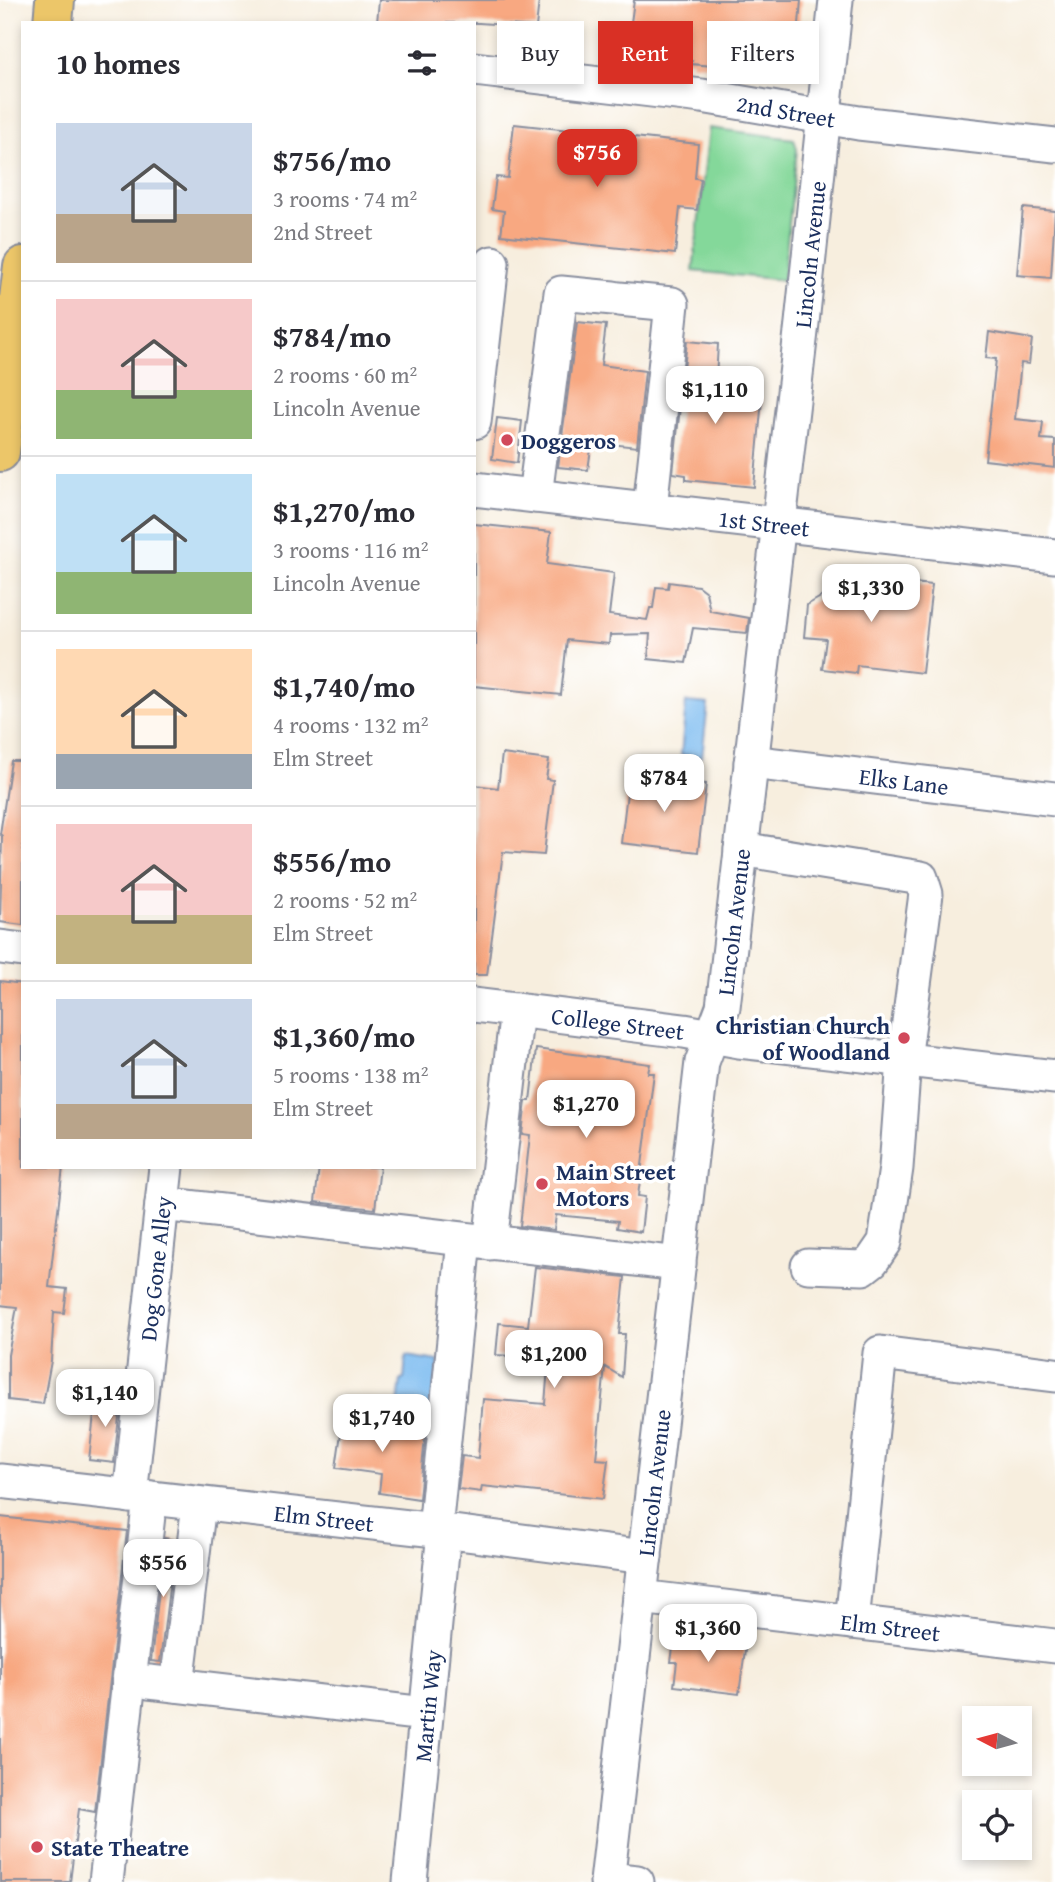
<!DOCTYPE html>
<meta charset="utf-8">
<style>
body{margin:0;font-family:"Gentium Book Plus",serif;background:#f2f2f3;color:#2b2b33;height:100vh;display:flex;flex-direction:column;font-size:26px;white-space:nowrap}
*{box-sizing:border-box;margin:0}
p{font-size:23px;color:#7c7c81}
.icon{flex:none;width:38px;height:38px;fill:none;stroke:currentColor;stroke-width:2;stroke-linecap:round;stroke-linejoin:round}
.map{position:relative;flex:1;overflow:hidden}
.panel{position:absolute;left:21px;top:21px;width:455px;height:1148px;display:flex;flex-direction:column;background:#fff;border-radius:0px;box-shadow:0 4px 10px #0003}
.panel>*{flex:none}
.banner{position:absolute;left:497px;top:21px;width:452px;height:63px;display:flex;gap:14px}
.needle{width:46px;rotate:276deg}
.buttons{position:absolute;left:962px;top:1706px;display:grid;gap:14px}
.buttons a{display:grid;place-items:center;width:70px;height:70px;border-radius:0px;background:#fff;box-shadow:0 4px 10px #0003;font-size:35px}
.price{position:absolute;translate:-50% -60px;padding:0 16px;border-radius:14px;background:#fff;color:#222;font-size:23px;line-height:46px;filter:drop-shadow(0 2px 4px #0008)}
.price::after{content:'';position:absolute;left:50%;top:42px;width:21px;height:16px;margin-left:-10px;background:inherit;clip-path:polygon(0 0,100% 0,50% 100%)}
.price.selected{background:#d93025;color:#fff}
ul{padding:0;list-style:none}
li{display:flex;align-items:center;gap:21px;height:175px;padding:0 35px}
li+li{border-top:2px solid #e1e1e2}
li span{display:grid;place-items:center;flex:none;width:196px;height:140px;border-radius:0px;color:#555}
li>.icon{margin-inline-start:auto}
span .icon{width:84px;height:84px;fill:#fffc;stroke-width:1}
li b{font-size:30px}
h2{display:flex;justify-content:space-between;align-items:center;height:84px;padding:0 35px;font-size:30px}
.pill{padding:0 24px;border-radius:0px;background:#fff;box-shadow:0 4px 10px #0003;font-size:24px;line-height:63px}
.pill.selected{background:#d93025;color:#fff}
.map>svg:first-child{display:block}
.green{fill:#84d89a;stroke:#50847c;stroke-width:2}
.water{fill:#7cbbf0;stroke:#4c75a7;stroke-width:2}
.building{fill:#f8a881}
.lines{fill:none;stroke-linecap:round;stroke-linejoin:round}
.minor-casing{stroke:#898e9e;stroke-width:37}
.major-casing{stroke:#898e9e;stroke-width:42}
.minor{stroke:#fff;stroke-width:33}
.major{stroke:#ecc669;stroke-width:38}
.poi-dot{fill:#d1495b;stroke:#fff;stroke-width:2.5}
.labels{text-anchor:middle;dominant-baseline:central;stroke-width:7;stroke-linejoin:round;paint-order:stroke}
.street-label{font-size:23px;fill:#1b2f5e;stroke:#fff}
.poi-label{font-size:23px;font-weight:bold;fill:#1b2f5e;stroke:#fff;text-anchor:start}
</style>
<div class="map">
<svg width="1055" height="1882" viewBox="0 0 1055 1882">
<rect width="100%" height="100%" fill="#fff"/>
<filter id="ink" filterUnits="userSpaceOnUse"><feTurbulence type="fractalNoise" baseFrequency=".0143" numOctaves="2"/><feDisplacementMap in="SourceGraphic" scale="14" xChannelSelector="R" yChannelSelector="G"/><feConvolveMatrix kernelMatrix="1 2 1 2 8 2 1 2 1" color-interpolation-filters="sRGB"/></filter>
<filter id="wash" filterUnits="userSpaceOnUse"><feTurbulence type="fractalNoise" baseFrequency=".00686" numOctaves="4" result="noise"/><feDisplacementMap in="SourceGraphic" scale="28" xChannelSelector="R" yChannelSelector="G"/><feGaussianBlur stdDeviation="1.57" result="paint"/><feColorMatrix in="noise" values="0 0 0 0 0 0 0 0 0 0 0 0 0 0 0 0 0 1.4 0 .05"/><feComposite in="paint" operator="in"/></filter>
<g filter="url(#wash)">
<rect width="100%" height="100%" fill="#f7eede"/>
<path class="green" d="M709,128L794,139L797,149L783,280L693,271Z"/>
<g class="water">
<path d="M686,702L708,704L702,757L681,755Z"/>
<path d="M406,1356L439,1361L432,1410L398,1405L401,1380L404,1379Z"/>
</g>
<g id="blocks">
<g class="building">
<path d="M379,0H539L536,27L479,23H377Z"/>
<path d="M634,0H801L795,73L691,64L692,61L627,53Z"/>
<path d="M514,124L698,144L695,178L701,179L697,210L680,208L675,254L501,235L504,211L492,209L496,177L508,178Z"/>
<path d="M1023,208L1055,211L1051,278L1017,275Z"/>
<path d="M577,322L606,325L601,365L645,371L637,447L592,442L588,470L558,467Z"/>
<path d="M989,332L1032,339L1029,364L1021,363L1015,419L1043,422L1041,439L1055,440V468L985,460L996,359L986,358Z"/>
<path d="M687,341L718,344L715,396L762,399L754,487L686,480V475L673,473Z"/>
<path d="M497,418L522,421L517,463L492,459Z"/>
<path d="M474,524L551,532L547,564L614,573L609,615L647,620L650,608H653L656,587L668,588L669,582L698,586L706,592L710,611L749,618L747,633L693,628L686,663L648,659L650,634L610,635L609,644L567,640L561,695L474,686Z"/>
<path d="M833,575L932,585L922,673L857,665L856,673L822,669L826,639L804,637L807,605L831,591Z"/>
<path d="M502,754L549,760L546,779L553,780L545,845L544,855L503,852L487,975H474V785L498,788Z"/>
<path d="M11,761H23V925L0,922L2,836L0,834Z"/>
<path d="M629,776L706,784L698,852L621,843Z"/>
<path d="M0,981L23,984V1167H63L49,1287L67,1289L64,1313L54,1312L51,1361L43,1404L8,1400V1355L17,1307L0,1305Z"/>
<path d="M536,1049L650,1064L648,1073H654L638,1196L645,1197L641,1232L617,1228L618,1221L556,1215L554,1230L520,1226L530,1135L522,1134L526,1101H530Z"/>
<path d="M319,1167H380L375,1209L315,1202Z"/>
<path d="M535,1267L625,1277L619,1334H625L622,1377L605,1367L596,1459L608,1460L603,1499L482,1486L481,1492L458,1489L462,1456L478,1458L483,1399L545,1404L548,1367L508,1363L509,1356L496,1355L499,1323L528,1326Z"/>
<path d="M96,1396L121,1398L114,1463L89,1460Z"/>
<path d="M344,1412L387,1416L385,1431L425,1437L419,1499L379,1493L381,1474L336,1468Z"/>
<path d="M0,1517L127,1531L95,1812L79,1809L70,1882H0Z"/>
<path d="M165,1538L175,1540L160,1662L151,1661Z"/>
<path d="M675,1634L746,1643L739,1694L674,1686L677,1662H671Z"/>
</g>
</g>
</g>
<g filter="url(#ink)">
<use href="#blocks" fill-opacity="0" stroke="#898e9e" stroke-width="2"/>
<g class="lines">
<g class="minor-casing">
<g id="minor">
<path id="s1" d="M474,69L702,96L859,123L1055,145"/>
<path d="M619,299L672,304L650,508"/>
<path d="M474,422L492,263"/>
<path id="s2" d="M474,489L1055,556"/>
<path d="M535,496L561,293L613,298"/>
<path id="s3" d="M751,762L1055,799"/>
<path d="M741,849L921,878L926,894L904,1060L896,1168L885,1242L872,1261L863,1268L808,1266"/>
<path d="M0,947L23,950"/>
<path id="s4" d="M474,1005L684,1031L739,1041L1055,1077"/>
<path d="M162,1204L679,1264"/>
<path d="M490,1243L517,1010"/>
<path id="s5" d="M0,1481L444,1531L645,1557"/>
<path id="s6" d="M130,1496L166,1167"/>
<path d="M435,1530L464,1240"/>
<path id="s7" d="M640,1597L1055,1646"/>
<path d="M852,1622L880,1353L1055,1375"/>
<path d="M149,1682L408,1712"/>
<path d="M177,1685L199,1504"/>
<path d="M608,1879L637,1882"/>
<path d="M106,1882L150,1498"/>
<path id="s8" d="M410,1882L444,1531"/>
<path id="s9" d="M607,1882L702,1062L723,1007L802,323L836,0"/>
</g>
</g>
<g class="major-casing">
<g id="major">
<path d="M53,23L55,0"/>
<path d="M0,452L23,266"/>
</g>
</g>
<use href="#minor" class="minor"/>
<use href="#major" class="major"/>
</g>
</g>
<g class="poi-dot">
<circle cx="507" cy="440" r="7"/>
<circle cx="904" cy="1038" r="7"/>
<circle cx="542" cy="1184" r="7"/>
<circle cx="37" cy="1847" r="7"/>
</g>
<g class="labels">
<g class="street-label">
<text stroke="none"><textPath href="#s1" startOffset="315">2nd Street</textPath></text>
<text stroke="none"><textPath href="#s9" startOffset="1642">Lincoln Avenue</textPath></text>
<text stroke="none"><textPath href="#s2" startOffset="292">1st Street</textPath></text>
<text stroke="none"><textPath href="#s3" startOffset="154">Elks Lane</textPath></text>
<text stroke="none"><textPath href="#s9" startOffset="970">Lincoln Avenue</textPath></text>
<text stroke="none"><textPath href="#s4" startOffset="145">College Street</textPath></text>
<text stroke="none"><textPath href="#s6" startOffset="229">Dog Gone Alley</textPath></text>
<text stroke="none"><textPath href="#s9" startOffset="402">Lincoln Avenue</textPath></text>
<text stroke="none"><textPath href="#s5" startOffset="326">Elm Street</textPath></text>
<text stroke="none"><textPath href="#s7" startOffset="252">Elm Street</textPath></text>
<text stroke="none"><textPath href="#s8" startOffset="177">Martin Way</textPath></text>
</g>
<g class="poi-label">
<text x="521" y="440">Doggeros</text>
<text x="890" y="1025" text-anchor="end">Christian Church<tspan x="890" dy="26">of Woodland</tspan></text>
<text x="556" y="1171">Main Street<tspan x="556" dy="26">Motors</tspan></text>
<text x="51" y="1847">State Theatre</text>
</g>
</g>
</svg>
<div class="buttons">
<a><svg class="needle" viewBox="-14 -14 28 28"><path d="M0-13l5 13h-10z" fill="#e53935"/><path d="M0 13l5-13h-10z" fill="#7c7c81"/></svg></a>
<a><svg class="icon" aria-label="locate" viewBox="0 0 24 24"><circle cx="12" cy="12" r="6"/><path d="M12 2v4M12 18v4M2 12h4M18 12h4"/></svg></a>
</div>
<b class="price selected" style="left:597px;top:189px">$756</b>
<b class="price" style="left:715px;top:426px">$1,110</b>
<b class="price" style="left:871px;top:624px">$1,330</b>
<b class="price" style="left:664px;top:814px">$784</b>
<b class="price" style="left:586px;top:1140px">$1,270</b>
<b class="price" style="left:554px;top:1390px">$1,200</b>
<b class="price" style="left:105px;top:1429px">$1,140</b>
<b class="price" style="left:382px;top:1454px">$1,740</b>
<b class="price" style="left:163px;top:1599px">$556</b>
<b class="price" style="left:708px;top:1664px">$1,360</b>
<div class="banner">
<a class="pill">Buy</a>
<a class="pill selected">Rent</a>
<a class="pill">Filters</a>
</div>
<section class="panel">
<h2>10 homes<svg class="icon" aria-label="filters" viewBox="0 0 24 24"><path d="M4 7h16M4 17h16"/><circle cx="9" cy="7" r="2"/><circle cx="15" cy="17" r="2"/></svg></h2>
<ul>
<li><span style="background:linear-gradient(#c9d6e8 65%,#b9a48a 0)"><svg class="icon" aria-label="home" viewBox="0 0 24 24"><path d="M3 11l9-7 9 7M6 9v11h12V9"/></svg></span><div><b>$756/mo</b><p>3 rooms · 74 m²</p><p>2nd Street</p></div></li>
<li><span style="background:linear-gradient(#f6c9c9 65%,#8fb573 0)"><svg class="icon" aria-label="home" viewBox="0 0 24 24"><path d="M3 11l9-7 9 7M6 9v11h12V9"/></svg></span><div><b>$784/mo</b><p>2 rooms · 60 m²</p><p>Lincoln Avenue</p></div></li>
<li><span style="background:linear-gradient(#bfe0f5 70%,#8fb573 0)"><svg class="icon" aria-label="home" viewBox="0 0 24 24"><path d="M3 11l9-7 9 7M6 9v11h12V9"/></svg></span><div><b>$1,270/mo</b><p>3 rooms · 116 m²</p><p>Lincoln Avenue</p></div></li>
<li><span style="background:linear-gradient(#ffd9b3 75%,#9aa5b1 0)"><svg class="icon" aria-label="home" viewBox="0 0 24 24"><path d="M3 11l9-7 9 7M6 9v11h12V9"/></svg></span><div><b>$1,740/mo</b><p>4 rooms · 132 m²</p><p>Elm Street</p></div></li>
<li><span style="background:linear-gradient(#f6c9c9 65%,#c2b280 0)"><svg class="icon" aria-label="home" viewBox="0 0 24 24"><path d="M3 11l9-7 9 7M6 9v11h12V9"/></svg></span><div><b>$556/mo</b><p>2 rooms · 52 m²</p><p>Elm Street</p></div></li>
<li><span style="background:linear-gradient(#c9d6e8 75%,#b9a48a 0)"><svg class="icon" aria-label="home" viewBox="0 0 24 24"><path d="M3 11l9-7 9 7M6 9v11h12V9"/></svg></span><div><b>$1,360/mo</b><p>5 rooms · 138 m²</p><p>Elm Street</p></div></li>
</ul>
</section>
</div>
